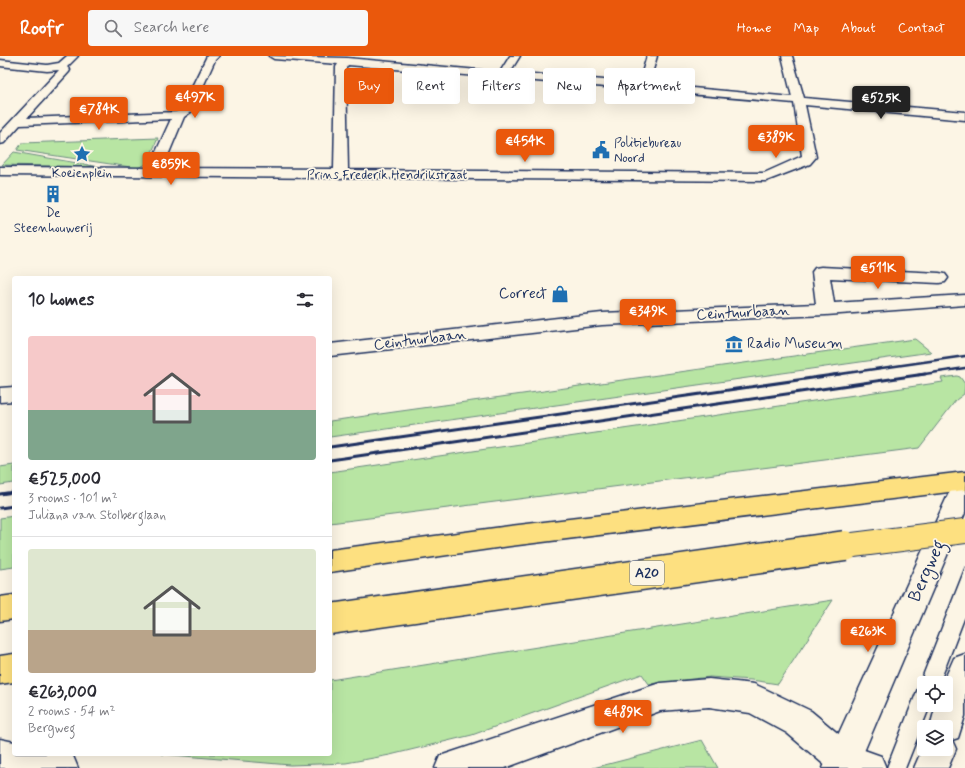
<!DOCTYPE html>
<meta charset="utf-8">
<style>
body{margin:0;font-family:Mynerve,sans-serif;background:#f7f7f7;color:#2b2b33;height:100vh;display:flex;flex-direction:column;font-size:15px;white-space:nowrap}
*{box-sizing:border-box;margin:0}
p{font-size:13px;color:#7c7c81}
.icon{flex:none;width:22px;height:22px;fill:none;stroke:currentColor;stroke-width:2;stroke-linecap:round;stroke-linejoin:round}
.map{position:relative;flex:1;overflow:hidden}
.drawer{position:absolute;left:12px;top:220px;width:320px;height:480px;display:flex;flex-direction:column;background:#fff;border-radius:4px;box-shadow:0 4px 16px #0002}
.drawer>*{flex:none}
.guide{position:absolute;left:344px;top:12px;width:380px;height:36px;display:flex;gap:8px}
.buttons{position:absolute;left:917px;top:620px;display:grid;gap:8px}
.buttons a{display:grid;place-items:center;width:36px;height:36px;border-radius:4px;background:#fff;box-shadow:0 4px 16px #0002;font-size:20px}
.price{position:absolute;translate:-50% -34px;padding:0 9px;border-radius:4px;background:#ea580c;color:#fff;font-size:13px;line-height:26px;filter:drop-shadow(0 1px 2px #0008)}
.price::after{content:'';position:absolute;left:50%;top:24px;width:12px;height:9px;margin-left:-6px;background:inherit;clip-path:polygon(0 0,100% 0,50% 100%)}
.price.active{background:#222;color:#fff}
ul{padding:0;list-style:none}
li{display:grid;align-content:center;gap:8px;height:212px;padding:0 16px}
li+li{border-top:1px solid #e1e1e2}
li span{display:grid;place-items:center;height:124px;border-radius:4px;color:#555}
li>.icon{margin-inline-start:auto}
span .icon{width:72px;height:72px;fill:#fffc;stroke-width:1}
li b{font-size:17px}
h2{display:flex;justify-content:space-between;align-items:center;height:48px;padding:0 16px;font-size:17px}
.tag{padding:0 14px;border-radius:4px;background:#fff;box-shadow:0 4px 16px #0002;font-size:14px;line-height:36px}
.tag.active{background:#ea580c;color:#fff}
header{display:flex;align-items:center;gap:24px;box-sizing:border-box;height:56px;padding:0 20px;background:#ea580c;color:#fff}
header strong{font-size:19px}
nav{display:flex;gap:22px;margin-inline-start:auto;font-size:14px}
.search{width:280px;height:36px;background:#f7f7f7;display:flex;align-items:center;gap:10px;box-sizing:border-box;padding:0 14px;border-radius:4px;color:#7c7c81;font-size:15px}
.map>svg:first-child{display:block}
.green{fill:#b8e5a3;stroke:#6a8a80}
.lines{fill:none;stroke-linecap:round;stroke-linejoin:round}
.minor-casing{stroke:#1b2f5e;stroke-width:3}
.tertiary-casing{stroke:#1b2f5e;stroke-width:3}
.motorway-casing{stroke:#1b2f5e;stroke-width:3}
.minor{fill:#fcf5e5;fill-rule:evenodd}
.tertiary{fill:#fcf5e5;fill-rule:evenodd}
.motorway{fill:#fde080;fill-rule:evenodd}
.tram{stroke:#1b2f5e;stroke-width:1.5}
.rail-far1{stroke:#1b2f5e;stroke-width:2.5}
.rail{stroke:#1b2f5e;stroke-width:3}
.motorway-bridge-far1-casing{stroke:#1b2f5e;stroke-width:26;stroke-linecap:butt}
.motorway-bridge-casing{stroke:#1b2f5e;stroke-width:33;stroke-linecap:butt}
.motorway-bridge-far1{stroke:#fde080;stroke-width:24}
.motorway-bridge{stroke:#fde080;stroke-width:30}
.labels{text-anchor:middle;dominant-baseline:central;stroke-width:3.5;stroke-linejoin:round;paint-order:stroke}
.far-poi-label{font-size:13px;fill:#1b2f5e;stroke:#fcf5e5}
.far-street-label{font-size:13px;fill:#1b2f5e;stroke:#fcf5e5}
.shield{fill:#fcf5e5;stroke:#5e6a86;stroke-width:1}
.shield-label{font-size:14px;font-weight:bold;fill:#1b2f5e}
.poi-label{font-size:15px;fill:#1b2f5e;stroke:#fcf5e5;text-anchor:end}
.street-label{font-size:15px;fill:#1b2f5e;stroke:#fcf5e5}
.near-street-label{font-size:18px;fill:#1b2f5e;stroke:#fcf5e5}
</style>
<header>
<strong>Roofr</strong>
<div class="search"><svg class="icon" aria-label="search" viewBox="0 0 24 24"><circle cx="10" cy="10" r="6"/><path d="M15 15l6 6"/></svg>Search here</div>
<nav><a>Home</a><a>Map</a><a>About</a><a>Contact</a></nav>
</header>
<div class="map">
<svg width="965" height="712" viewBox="0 0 965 712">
<rect width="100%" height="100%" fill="#fcf5e5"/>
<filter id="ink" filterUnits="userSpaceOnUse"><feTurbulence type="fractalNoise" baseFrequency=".025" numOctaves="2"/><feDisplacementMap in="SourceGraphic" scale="8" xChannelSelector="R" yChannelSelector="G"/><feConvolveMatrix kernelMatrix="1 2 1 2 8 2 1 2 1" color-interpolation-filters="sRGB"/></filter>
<g filter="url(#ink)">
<g class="green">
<path d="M158,82L147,108L137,112L17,94L22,87Z"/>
<path d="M14,96L100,111L2,109Z"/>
<path d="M915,283L931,296L330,381V365Z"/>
<path d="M957,320L960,321L965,328L964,338L956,344L919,392L330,467V416L943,326L941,322Z"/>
<path d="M14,409V427L0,429V411Z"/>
<path d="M14,460V511L0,513V462Z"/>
<path d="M833,544L778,628L751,624L710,621L649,628L642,618L472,679L390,699L346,707L290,709L161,698H330V624Z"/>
<path d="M702,684L718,712H593Z"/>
</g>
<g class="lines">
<g class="minor-casing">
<g id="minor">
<path d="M67,0H78L67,11L70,14L69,16L27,62L176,56L181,53L207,0H219L215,4L192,55L184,61L164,109L161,112L334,113L336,11L338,8L274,3L269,0L347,2L500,16L510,0H520L510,16L639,27L647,0H657L649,28L792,41L782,0H792L804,42L965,56V64L805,49L816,101L810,108L766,125L346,122L341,123L336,122L0,119V111L153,112L150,109L171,63L20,69L4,87L0,88V77L59,14L47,15L0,10V4L47,9L59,7ZM348,9L794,47L802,100L764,117L348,114L346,12Z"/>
<path d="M821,211L939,217L945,218L948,222L945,226L939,227L830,222L834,247L965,239V249L826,259L602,269L330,300V288L602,257L816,248L812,216L815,212Z"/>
<path d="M14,331V345L0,346V332Z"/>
<path d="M709,623L754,628L765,633L811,655L853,690L881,700L886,712H828L787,677L750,657L709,651L660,655L505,712H435L440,700L660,627Z"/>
<path d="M0,683L14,686V698H68L73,700L78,712H0Z"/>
</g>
</g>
<g class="tertiary-casing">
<g id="tertiary">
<path d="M965,419V457L857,712H823L953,428L956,422Z"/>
<path d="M965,598V660L958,682L952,684L956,693L948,712H914L924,689V693H946V671H930L936,649H946V627H943L954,602Z"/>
</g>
</g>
<g class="motorway-casing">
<g id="motorway">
<path d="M965,416V434L510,490L330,516V494L510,470Z"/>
<path d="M14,539V563L0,565V541Z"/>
<path d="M14,598V626L0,628V600Z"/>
</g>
</g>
<use href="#minor" class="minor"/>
<use href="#tertiary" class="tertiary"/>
<use href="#motorway" class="motorway"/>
<g class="tram">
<path d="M940,627L965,562"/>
<path d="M886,712L965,511"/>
<path d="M906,712L931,649"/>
</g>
<g class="rail-far1">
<path d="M833,319L965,300"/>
<path d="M918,319L965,312"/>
</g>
<g class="rail">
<path d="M330,391L840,318"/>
<path d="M330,404L925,318"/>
<path d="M0,438L14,436"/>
<path d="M0,452L14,450"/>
</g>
<g class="motorway-bridge-far1-casing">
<path id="motorway-bridge-far1" d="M837,491L965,475"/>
</g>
<g class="motorway-bridge-casing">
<path id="motorway-bridge" d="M330,563L845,490"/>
</g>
<use href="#motorway-bridge-far1" class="motorway-bridge-far1"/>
<use href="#motorway-bridge" class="motorway-bridge"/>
</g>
</g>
<defs>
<g id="civic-bare" transform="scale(1.38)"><path d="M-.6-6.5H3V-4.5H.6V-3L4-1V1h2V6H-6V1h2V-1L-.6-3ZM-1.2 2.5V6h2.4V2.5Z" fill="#1f6fb2" stroke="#fcf5e5" stroke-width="2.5" paint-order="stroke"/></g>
<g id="sight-bare" transform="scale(1.38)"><path d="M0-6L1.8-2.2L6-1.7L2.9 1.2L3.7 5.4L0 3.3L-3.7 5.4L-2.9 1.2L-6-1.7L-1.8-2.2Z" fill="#1f6fb2" stroke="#fcf5e5" stroke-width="2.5" paint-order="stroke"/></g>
<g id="building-bare" transform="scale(1.38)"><path d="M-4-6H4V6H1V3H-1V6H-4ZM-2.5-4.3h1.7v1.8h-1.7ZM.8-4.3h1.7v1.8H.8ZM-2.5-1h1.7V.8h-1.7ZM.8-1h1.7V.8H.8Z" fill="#1f6fb2" stroke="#fcf5e5" stroke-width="2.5" paint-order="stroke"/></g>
<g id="shop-bare" transform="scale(1.38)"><path d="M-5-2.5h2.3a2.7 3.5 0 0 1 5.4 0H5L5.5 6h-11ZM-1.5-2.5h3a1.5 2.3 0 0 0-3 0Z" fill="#1f6fb2" stroke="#fcf5e5" stroke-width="2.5" paint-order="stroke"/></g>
<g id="museum-bare" transform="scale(1.38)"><path d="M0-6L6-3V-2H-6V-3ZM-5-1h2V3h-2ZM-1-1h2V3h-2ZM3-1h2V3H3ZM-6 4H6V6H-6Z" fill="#1f6fb2" stroke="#fcf5e5" stroke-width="2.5" paint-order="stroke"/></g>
</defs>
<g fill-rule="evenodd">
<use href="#civic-bare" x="601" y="94"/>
<use href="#sight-bare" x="82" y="98"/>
<use href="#building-bare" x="53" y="138"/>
<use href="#shop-bare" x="560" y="238"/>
<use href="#museum-bare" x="734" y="288"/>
</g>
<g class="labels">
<g class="far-poi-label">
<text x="614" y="87" text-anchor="start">Politiebureau<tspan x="614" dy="15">Noord</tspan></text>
<text x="82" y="117">Koeienplein</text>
<text x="53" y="157">De<tspan x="53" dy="15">Steenhouwerij</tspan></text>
</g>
<g class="far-street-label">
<text x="387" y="119">Prins Frederik Hendrikstraat</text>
</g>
<rect class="shield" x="630" y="505" width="34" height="24" rx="3"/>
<g class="shield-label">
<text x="647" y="517">A20</text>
</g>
<g class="poi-label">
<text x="547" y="238">Correct</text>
<text x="747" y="288" text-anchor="start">Radio Museum</text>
</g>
<g class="street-label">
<text transform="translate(743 257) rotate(-3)">Ceintuurbaan</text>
<text transform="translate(420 284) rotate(-7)">Ceintuurbaan</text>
</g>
<g class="near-street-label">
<text transform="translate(927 515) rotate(-66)">Bergweg</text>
</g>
</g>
</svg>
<div class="buttons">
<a><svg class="icon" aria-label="locate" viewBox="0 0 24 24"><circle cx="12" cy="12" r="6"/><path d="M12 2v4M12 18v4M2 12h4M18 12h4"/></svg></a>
<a><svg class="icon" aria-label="layers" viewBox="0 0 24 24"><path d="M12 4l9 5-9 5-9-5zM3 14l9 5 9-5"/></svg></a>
</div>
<b class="price" style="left:195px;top:63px">€497K</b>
<b class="price active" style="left:881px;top:64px">€525K</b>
<b class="price" style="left:99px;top:75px">€784K</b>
<b class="price" style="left:776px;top:103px">€389K</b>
<b class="price" style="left:525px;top:107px">€454K</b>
<b class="price" style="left:171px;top:130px">€859K</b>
<b class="price" style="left:878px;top:234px">€511K</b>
<b class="price" style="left:648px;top:277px">€349K</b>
<b class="price" style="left:868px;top:597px">€263K</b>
<b class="price" style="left:623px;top:678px">€489K</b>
<div class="guide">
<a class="tag active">Buy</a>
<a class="tag">Rent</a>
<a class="tag">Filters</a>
<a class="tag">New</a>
<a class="tag">Apartment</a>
</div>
<section class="drawer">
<h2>10 homes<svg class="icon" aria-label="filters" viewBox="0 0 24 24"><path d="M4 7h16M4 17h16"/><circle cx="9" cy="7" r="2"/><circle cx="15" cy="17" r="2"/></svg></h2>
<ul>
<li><span style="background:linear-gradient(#f6c9c9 60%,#7fa58c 0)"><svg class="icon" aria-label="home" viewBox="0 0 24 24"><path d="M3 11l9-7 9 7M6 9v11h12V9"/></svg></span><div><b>€525,000</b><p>3 rooms · 101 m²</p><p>Juliana van Stolberglaan</p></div></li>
<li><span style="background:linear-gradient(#dfe7d0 65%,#b9a48a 0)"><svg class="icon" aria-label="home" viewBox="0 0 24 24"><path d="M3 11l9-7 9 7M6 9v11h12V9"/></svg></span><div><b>€263,000</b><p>2 rooms · 54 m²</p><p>Bergweg</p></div></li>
</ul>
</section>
</div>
